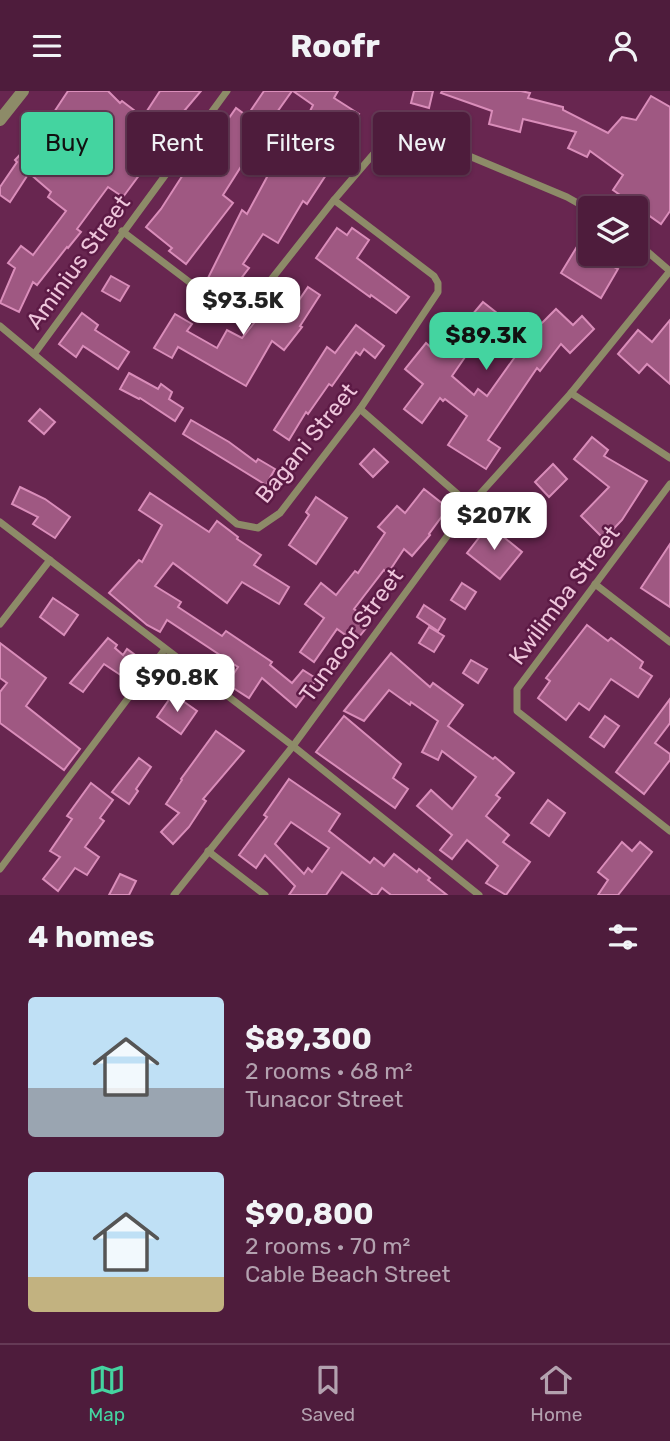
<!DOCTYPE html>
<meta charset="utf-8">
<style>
body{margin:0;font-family:Rubik,sans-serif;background:#582947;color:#f1f3f6;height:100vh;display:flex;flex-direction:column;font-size:26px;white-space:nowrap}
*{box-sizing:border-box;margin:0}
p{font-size:23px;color:#b3a1af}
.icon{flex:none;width:38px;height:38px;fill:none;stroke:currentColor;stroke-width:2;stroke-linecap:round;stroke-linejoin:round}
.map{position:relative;height:804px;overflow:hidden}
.details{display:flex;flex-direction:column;background:#4e1c3c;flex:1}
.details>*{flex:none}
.hud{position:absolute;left:21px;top:21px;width:628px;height:63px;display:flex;gap:14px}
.tools{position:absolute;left:578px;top:105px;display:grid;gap:14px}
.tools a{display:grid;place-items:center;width:70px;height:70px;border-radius:7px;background:#4e1c3c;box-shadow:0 2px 5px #0004,0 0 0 2px #653a56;font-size:35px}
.price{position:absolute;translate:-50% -60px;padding:0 16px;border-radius:14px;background:#fff;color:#222;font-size:23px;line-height:46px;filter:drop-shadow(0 2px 4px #0008)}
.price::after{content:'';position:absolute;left:50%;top:42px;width:21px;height:16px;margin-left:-10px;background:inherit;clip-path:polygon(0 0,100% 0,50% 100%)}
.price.current{background:#44d4a0;color:#111}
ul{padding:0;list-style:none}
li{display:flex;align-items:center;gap:21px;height:175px;padding:0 28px}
li span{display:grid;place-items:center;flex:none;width:196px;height:140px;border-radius:7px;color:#555}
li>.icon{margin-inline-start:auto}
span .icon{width:84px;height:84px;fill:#fffc;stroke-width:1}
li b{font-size:30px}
h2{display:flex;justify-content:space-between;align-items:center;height:84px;padding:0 28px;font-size:30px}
.pill{padding:0 24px;border-radius:7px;background:#4e1c3c;box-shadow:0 2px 5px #0004,0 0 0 2px #653a56;font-size:24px;line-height:63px}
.pill.current{background:#44d4a0;color:#111}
header{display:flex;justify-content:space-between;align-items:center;height:91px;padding:0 28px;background:#4e1c3c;font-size:32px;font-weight:700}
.dock{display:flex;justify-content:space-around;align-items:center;height:98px;border-top:2px solid #653a56;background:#4e1c3c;font-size:19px;color:#b3a1af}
.dock a{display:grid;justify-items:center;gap:4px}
.dock .current{color:#44d4a0}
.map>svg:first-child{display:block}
.building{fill:#9f5882;stroke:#da8dba;stroke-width:2;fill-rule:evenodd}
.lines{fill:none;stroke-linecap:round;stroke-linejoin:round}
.minor{stroke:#8d8b68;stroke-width:7}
.tertiary{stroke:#8d8b68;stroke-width:12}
.labels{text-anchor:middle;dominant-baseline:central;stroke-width:5;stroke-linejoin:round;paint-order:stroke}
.street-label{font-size:23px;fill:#eec5db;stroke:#5c1a45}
</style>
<header><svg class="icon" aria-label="menu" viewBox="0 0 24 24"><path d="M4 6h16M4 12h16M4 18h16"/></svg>Roofr<svg class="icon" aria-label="person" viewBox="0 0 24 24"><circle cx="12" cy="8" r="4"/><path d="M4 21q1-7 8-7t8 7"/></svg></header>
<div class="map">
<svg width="670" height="804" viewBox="0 0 670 804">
<rect width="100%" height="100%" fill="#682650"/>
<g class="building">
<path d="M68,0H108L120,12L122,10L143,26L160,0H201L179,26L185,31L173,48L165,42L132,78L140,83L123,106L108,96L77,138L81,141L68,157L67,156L37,194L33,191L19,221L0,212L15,177L8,172L21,155L33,164L66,120L48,106L51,101L29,82L10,111L0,104V96L17,71L15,69L29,54L31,56ZM79,22L110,45L83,82L54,60Z"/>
<path d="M264,0H292L275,24L300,41L313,14L293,0H338L334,7L359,23L336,58L345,64L332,84L328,81L307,113L303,110L278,152L263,143L243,173L249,177L236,194L228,188L223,198L207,189L242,119L247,123L267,86L244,71L223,104L233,112L186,173L169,160L172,157L146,136L161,118L197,62L202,66L236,17L247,25Z"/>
<path d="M414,0H433L429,17L411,12Z"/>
<path d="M442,0H521L530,2L528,7L563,16V19L608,42L622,26L636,29L651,5L670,16V120L661,133L613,99L623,84L590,60L587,66L568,57L576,41L523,28L520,41L489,33L492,20L441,2Z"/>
<path d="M337,137L347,144L352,137L369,149L357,167L409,206L396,222L371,204L370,206L316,167Z"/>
<path d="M578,154L590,163L618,178L601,207L561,182Z"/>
<path d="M111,185L129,195L120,210L102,200Z"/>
<path d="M308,196L320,204L300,235L302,236L284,259L272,250L246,295L178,256L172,267L154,257L175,223L192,233L187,240L217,257L227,239L242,247L280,199L297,212Z"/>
<path d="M483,211L521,241L524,238L531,243L556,218L573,234L582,225L594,238L570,262L561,253L540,280L537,277L488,349L500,357L486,378L448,354L467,325L445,308L443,310L440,307L422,332L404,318L423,293L405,278L426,252L434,259L454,230L462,236ZM485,237L517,263L487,305L478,298L474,304L452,285Z"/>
<path d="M82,222L98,234L95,239L129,261L118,278L83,255L76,266L59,253Z"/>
<path d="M670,229V293L647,273L639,282L618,263L638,239L652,251Z"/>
<path d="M356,234L384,255L375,267L364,258L360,264L356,261L332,295L329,293L308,323L306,321L289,349L274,339L327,256L335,262Z"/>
<path d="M129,282L158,298L161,293L172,301L169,308L183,317L175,330L140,307L139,308L120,298Z"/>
<path d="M40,318L55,331L44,343L29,330Z"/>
<path d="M191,329L229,351L256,371L258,368L275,378L266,394L183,343Z"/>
<path d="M592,346L608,359L604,365L647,390L622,429L604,448L581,425L609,396L574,368Z"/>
<path d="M374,358L388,371L373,386L360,373Z"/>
<path d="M553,373L567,388L549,406L535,391Z"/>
<path d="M20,396L45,408L70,426L55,447L33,433L38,426L12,413Z"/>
<path d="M424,398L448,417L429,443L430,444L412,465L404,458L388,482L384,479L354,518L371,531L355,551L337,538L314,571L300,561L324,527L305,513L321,492L336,504L355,480L358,482L385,442L378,436L397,415L405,422Z"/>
<path d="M150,402L209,441L217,430L238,446L237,448L261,464L254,474L289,496L279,513L242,491L227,512L173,472L155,495L181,511L178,516L222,545L226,540L272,571L270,574L292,592L303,579L317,588L296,616L262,587L249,607L227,593L238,576L167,529L160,541L147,534L109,502L139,469L142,471L162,434L139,419Z"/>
<path d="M316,406L347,427L316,473L289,454L309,424L306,421Z"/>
<path d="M489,434L522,461L500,488L467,462Z"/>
<path d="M670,453V516L641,497Z"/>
<path d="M462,492L476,501L465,518L451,509Z"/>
<path d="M53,507L78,524L64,544L40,526Z"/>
<path d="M424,514L445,528L438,540L417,526Z"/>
<path d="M587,534L608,550L611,547L643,571L640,577L652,585L638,606L611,588L589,619L579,612L566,629L538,607L550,590L546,587Z"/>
<path d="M429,536L444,545L434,561L419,552Z"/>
<path d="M108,547L117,554L115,557L123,564L127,558L142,569L128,589L104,573L83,601L70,592Z"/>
<path d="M0,552L46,587L26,615L80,658L64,679L0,632V601L7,592L0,587Z"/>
<path d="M391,562L430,596L433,592L463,614L448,635L493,668L495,666L514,682L496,704L500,707L486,725L509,744L503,751L530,771L506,804L486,792L498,775L467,749L452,768L440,759L452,744L417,715L431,699L452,718L476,686L442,660L438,669L422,661L438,630L411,611L410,614L389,599L364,630L344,620Z"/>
<path d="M471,569L487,578L478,592L463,582Z"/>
<path d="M173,603L197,620L181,643L157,626Z"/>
<path d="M670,608V632L655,652L670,663V669L644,703L616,681Z"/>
<path d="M344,625L401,673L393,687L408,698L395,717L316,661Z"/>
<path d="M605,625L619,635L604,656L590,646Z"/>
<path d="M216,640L244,660L203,708L206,710L189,736L173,753L161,741L179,722L166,713L182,689L181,688Z"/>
<path d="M139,667L151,676L136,698L138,700L129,713L112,701Z"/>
<path d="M289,688L340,723L329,740L370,772L374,767L384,775L394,763L417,781L419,778L430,787L428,789L447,804H391L382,797L377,804H373L342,781L326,804H289L295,795L265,764L256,777L239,764L267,726L264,724ZM291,731L329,757L312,781L308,777L304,783L275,753Z"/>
<path d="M91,692L113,709L100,727L104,730L85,756L99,766L87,784L75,777L58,800L43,788L60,766L50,760L72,728L67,725Z"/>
<path d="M548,709L565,722L549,745L531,732Z"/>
<path d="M622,751L632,760L640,751L652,761L618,804H598L608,789L598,781Z"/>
<path d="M120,783L136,790L129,804H109Z"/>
</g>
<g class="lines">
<g class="minor">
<path d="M122,140L221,215L238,217L255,209L334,109L388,46L400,42H414L567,106L590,119"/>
<path d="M635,150L670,180"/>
<path d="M0,235L237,433L258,437L280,422L360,318L438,201V192L434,185L334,109"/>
<path d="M35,262L227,0"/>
<path d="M571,302L670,367"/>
<path d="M360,318L470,414"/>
<path d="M670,393L517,598V620L670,740"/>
<path d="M0,431L293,655L479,804"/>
<path d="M595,493L670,551"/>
<path d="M0,533L50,469"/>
<path d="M208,760L265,804"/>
<path d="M0,778L165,558"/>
<path d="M174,804L293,655L470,414L571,302L670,180"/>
</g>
<path class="tertiary" d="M0,29L23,0"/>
</g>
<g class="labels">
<g class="street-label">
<text transform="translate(78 171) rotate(-54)">Aminius Street</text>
<text transform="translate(306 352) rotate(-51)">Bagani Street</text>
<text transform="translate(564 504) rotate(-53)">Kwilimba Street</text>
<text transform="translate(351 544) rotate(-54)">Tunacor Street</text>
</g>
</g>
</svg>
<div class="tools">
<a><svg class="icon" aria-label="layers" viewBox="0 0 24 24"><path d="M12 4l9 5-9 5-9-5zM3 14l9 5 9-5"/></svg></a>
</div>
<b class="price" style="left:243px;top:246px">$93.5K</b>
<b class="price current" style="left:486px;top:281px">$89.3K</b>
<b class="price" style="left:494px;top:461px">$207K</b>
<b class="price" style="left:177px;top:623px">$90.8K</b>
<div class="hud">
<a class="pill current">Buy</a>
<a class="pill">Rent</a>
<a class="pill">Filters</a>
<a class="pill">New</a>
</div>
</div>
<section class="details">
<h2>4 homes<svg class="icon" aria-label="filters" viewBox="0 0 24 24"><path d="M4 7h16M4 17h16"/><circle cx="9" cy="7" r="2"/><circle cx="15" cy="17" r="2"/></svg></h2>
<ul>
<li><span style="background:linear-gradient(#bfe0f5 65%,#9aa5b1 0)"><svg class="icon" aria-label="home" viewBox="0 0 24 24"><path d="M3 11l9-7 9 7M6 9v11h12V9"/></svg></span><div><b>$89,300</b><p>2 rooms · 68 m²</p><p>Tunacor Street</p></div></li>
<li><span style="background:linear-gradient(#bfe0f5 75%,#c2b280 0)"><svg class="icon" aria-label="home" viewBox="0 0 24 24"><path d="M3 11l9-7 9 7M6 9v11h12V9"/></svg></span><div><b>$90,800</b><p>2 rooms · 70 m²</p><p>Cable Beach Street</p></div></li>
</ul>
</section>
<nav class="dock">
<a class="current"><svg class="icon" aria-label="map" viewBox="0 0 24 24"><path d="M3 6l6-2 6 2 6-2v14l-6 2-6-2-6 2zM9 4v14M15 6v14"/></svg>Map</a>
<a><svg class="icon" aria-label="saved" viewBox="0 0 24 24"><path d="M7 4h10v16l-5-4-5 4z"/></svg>Saved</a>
<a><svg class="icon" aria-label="home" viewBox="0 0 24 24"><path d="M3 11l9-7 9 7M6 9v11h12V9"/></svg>Home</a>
</nav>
